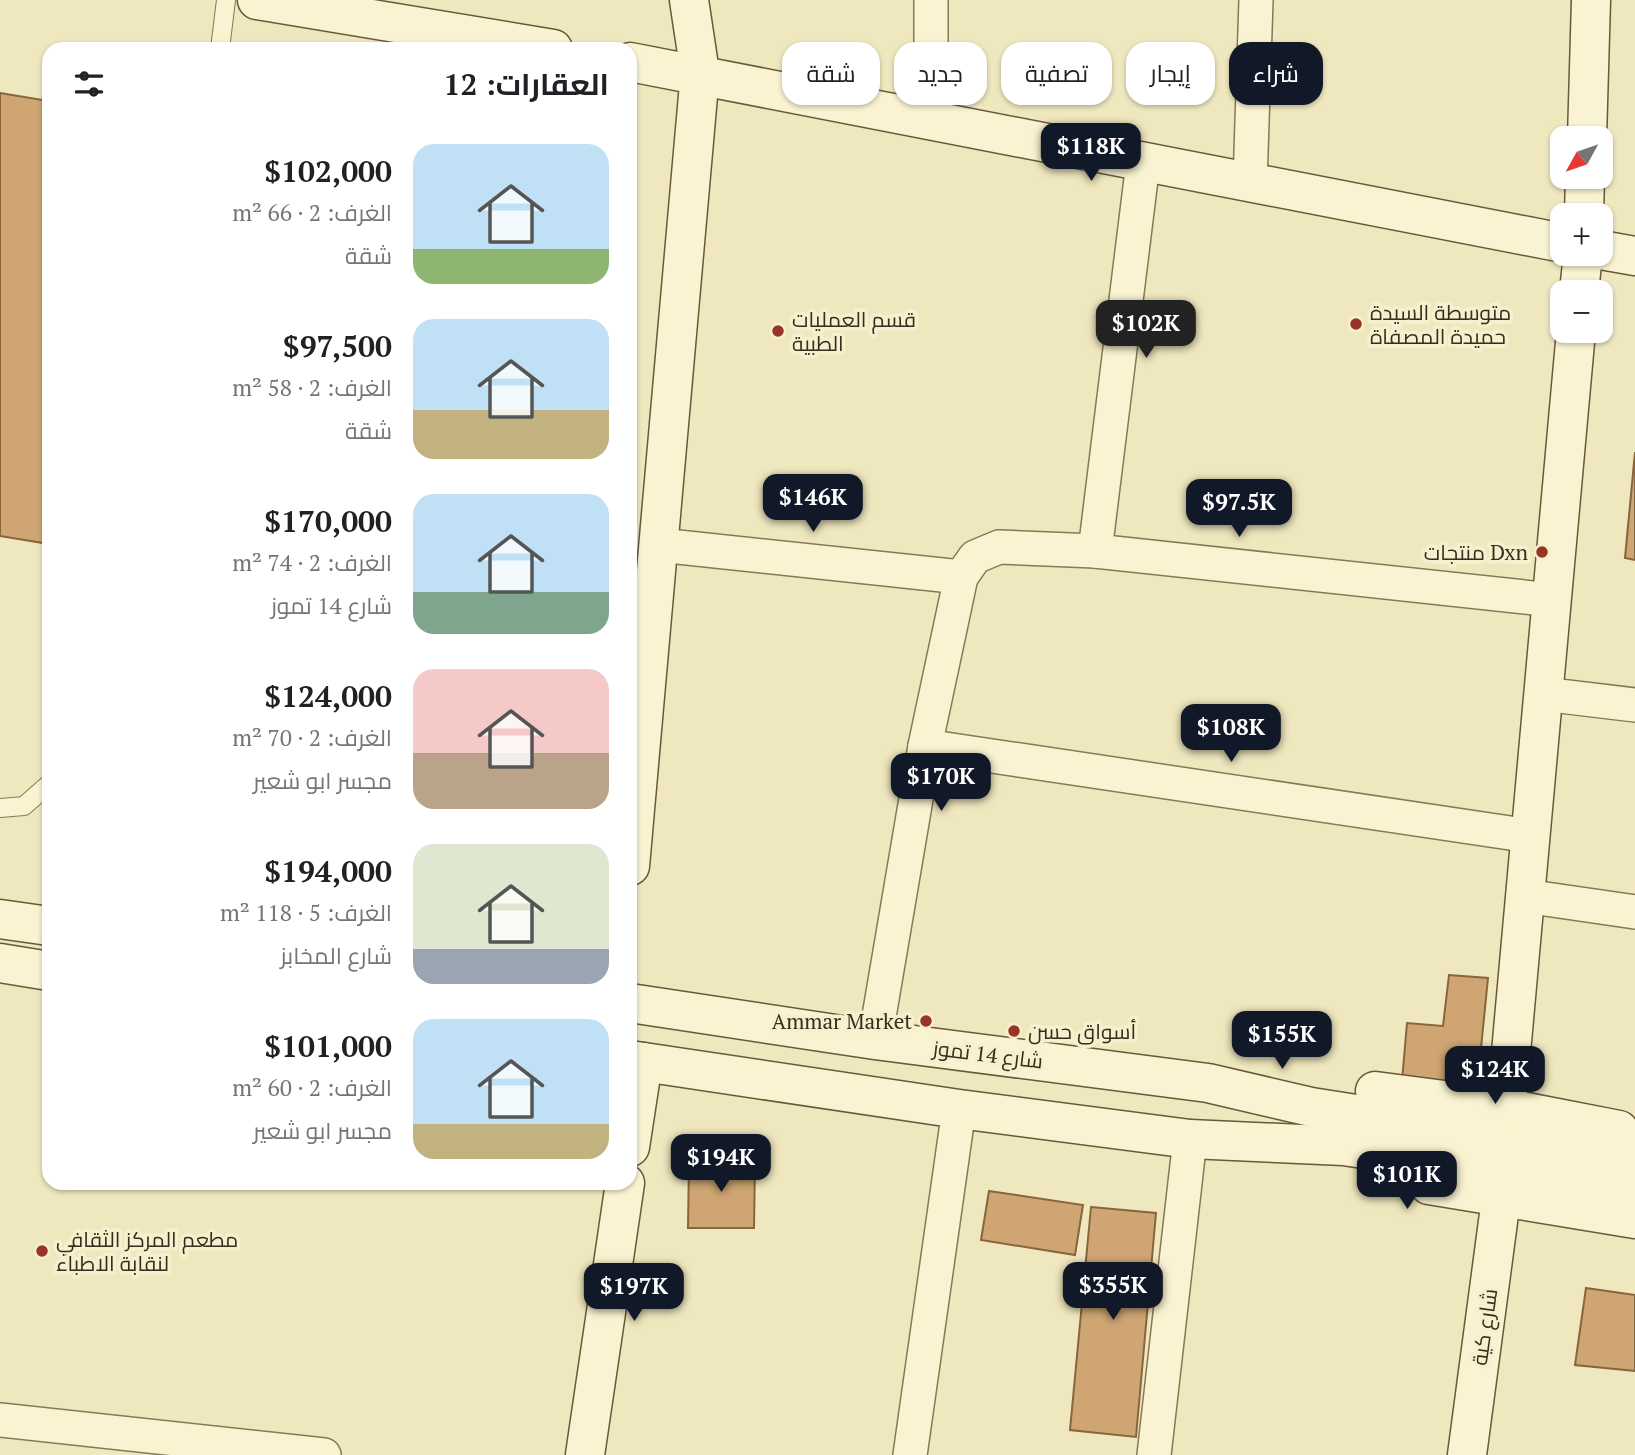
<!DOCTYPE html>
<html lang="ar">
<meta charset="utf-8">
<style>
body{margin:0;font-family:"PT Serif",Cairo,serif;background:#f6f6f6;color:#202124;direction:rtl;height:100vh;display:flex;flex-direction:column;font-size:26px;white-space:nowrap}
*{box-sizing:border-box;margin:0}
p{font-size:23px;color:#757577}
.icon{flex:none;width:38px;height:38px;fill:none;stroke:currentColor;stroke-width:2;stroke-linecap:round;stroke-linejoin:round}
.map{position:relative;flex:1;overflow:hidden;direction:ltr}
.drawer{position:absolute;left:42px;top:42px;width:595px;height:1148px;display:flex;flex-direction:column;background:#fff;border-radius:21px;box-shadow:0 2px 5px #0004;direction:rtl}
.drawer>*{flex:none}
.guide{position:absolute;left:658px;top:42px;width:665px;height:63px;direction:rtl;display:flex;gap:14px}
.needle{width:46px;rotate:230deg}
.fabs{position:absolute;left:1550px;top:126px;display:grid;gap:14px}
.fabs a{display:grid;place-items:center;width:63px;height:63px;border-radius:14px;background:#fff;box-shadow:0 2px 5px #0004;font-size:35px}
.price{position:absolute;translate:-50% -60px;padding:0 16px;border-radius:14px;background:#111827;color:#fff;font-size:23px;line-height:46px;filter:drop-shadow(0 2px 4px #0008)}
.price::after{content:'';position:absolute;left:50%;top:42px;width:21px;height:16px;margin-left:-10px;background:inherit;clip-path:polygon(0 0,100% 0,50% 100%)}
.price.selected{background:#222;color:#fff}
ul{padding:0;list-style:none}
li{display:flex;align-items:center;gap:21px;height:175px;padding:0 28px}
li span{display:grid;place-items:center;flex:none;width:196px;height:140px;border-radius:21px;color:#555}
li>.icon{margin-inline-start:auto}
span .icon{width:84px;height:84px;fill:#fffc;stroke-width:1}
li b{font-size:30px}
h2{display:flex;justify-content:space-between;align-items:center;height:84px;padding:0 28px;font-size:30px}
.tag{padding:0 24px;border-radius:21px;background:#fff;box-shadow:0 2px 5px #0004;font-size:24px;line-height:63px}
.tag.selected{background:#111827;color:#fff}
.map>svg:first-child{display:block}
.building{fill:#cfa673;stroke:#88653c;stroke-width:2}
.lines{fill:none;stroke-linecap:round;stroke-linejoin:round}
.lane-casing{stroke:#887856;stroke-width:20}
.street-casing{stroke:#887856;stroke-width:36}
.secondary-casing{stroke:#69583a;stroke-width:41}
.lane{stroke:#faf3d1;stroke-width:18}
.street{stroke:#faf3d1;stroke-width:33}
.secondary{stroke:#faf3d1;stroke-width:38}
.poi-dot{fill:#993425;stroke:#f6f0ce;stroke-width:2.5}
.labels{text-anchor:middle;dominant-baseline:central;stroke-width:7;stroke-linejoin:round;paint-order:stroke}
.poi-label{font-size:21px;fill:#372d1c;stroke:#f6f0ce;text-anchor:start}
.street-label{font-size:21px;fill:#372d1c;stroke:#f6f0ce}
</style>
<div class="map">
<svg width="1635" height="1455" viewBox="0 0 1635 1455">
<rect width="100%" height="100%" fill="#efe7be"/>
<g class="building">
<path d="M0,93L49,101V544L0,536Z"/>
<path d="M1635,452V560L1625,558Z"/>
<path d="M1449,975L1488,978L1477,1088L1402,1081L1407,1023L1443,1026Z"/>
<path d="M689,1160L755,1162L754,1228H688Z"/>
<path d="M989,1191L1083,1205L1075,1255L981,1240Z"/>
<path d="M1091,1207L1156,1213L1136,1437L1070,1430Z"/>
<path d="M1586,1288L1635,1295V1371L1575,1365Z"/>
</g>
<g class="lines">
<g class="lane-casing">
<g id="lane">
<path d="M220,49L226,0"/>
<path d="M0,808L24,806L49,784"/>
</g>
</g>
<g class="street-casing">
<g id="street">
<path d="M931,121V0"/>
<path d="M1250,183L1256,0"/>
<path d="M659,545L961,577"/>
<path d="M1095,551L1143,163"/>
<path d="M1543,694L1635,705"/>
<path d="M925,746L1530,836"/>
<path d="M1525,896L1635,912"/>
<path d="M875,1040L925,746L961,577L975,557L999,547L1095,551L1552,600"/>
<path d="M0,1420L324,1455"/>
<path d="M910,1455L959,1109"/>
<path d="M1154,1455L1190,1139"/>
</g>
</g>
<g class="secondary-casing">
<g id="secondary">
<path d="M257,0L553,49"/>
<path d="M630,62L1563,243"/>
<path d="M1587,138L1591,0"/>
<path d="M1584,215L1585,177"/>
<path d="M1601,250L1635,256"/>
<path d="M1579,292L1583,254"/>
<path d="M630,866L700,73L689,0"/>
<path d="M0,919L49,926"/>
<path d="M0,963L49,971"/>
<path d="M630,1003L875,1040L1208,1083L1311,1107L1635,1158"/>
<path d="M630,1060L959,1109L1190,1139L1344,1146L1635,1191"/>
<path d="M1375,1091L1506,1108L1619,1130"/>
<path d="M1506,1108L1576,331"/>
<path d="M630,1147L643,1062"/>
<path d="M1429,1185L1635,1219"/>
<path d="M585,1455L625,1183"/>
<path d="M1467,1455L1501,1199"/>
</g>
</g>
<use href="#lane" class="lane"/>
<use href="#street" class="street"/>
<use href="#secondary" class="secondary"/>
</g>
<g class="poi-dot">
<circle cx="1356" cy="324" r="7"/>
<circle cx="778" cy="331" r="7"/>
<circle cx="1542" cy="552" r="7"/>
<circle cx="926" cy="1021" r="7"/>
<circle cx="1014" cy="1031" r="7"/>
<circle cx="42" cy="1251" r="7"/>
</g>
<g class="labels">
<g class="poi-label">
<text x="1370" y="312">متوسطة السيدة<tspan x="1370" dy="24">حميدة المصفاة</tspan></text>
<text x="792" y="319">قسم العمليات<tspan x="792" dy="24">الطبية</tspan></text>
<text x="1528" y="552" text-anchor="end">منتجات Dxn</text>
<text x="912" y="1021" text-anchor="end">Ammar Market</text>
<text x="1028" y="1031">أسواق حسن</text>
<text x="56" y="1239">مطعم المركز الثقافي<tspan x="56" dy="24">لنقابة اﻻطباء</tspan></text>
</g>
<g class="street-label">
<text transform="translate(988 1054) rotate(7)">شارع 14 تموز</text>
<text transform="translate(1484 1327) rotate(-82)">شارع كية</text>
</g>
</g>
</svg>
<div class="fabs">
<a><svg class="needle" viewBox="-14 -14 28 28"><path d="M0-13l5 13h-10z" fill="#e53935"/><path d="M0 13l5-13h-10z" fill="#757577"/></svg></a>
<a>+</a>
<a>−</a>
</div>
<b class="price" style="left:1091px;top:183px">$118K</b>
<b class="price selected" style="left:1146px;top:360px">$102K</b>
<b class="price" style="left:813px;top:534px">$146K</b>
<b class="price" style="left:1239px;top:539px">$97.5K</b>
<b class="price" style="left:1231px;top:764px">$108K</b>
<b class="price" style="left:941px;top:813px">$170K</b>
<b class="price" style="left:1282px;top:1071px">$155K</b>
<b class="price" style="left:1495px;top:1106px">$124K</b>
<b class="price" style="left:721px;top:1194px">$194K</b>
<b class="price" style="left:1407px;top:1211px">$101K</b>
<b class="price" style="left:1113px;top:1322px">$355K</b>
<b class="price" style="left:634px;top:1323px">$197K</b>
<div class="guide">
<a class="tag selected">شراء</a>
<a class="tag">إيجار</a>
<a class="tag">تصفية</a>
<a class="tag">جديد</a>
<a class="tag">شقة</a>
</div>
<section class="drawer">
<h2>العقارات: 12<svg class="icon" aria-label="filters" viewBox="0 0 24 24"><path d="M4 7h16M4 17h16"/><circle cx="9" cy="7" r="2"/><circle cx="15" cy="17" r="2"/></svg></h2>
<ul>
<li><span style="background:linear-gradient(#bfe0f5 75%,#8fb573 0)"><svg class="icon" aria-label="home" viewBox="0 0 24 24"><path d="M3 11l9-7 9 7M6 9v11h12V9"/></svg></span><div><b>$102,000</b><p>الغرف: 2 · 66 m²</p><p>شقة</p></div></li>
<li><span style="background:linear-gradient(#bfe0f5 65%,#c2b280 0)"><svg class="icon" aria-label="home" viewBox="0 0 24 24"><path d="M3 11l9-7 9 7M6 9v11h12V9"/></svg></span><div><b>$97,500</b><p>الغرف: 2 · 58 m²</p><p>شقة</p></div></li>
<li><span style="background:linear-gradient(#bfe0f5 70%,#7fa58c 0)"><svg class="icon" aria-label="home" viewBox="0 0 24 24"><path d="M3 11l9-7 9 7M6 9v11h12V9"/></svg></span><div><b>$170,000</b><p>الغرف: 2 · 74 m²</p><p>شارع 14 تموز</p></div></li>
<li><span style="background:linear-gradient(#f6c9c9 60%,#b9a48a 0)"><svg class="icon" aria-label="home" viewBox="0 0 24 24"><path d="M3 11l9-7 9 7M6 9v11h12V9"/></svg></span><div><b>$124,000</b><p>الغرف: 2 · 70 m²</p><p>مجسر ابو شعير</p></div></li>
<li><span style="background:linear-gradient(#dfe7d0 75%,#9aa5b1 0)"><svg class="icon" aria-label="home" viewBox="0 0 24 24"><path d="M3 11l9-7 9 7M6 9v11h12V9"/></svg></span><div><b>$194,000</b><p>الغرف: 5 · 118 m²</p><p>شارع المخابز</p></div></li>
<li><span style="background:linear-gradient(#bfe0f5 75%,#c2b280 0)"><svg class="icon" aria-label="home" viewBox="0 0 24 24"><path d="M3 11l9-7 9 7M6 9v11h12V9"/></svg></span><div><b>$101,000</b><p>الغرف: 2 · 60 m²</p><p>مجسر ابو شعير</p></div></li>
</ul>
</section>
</div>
